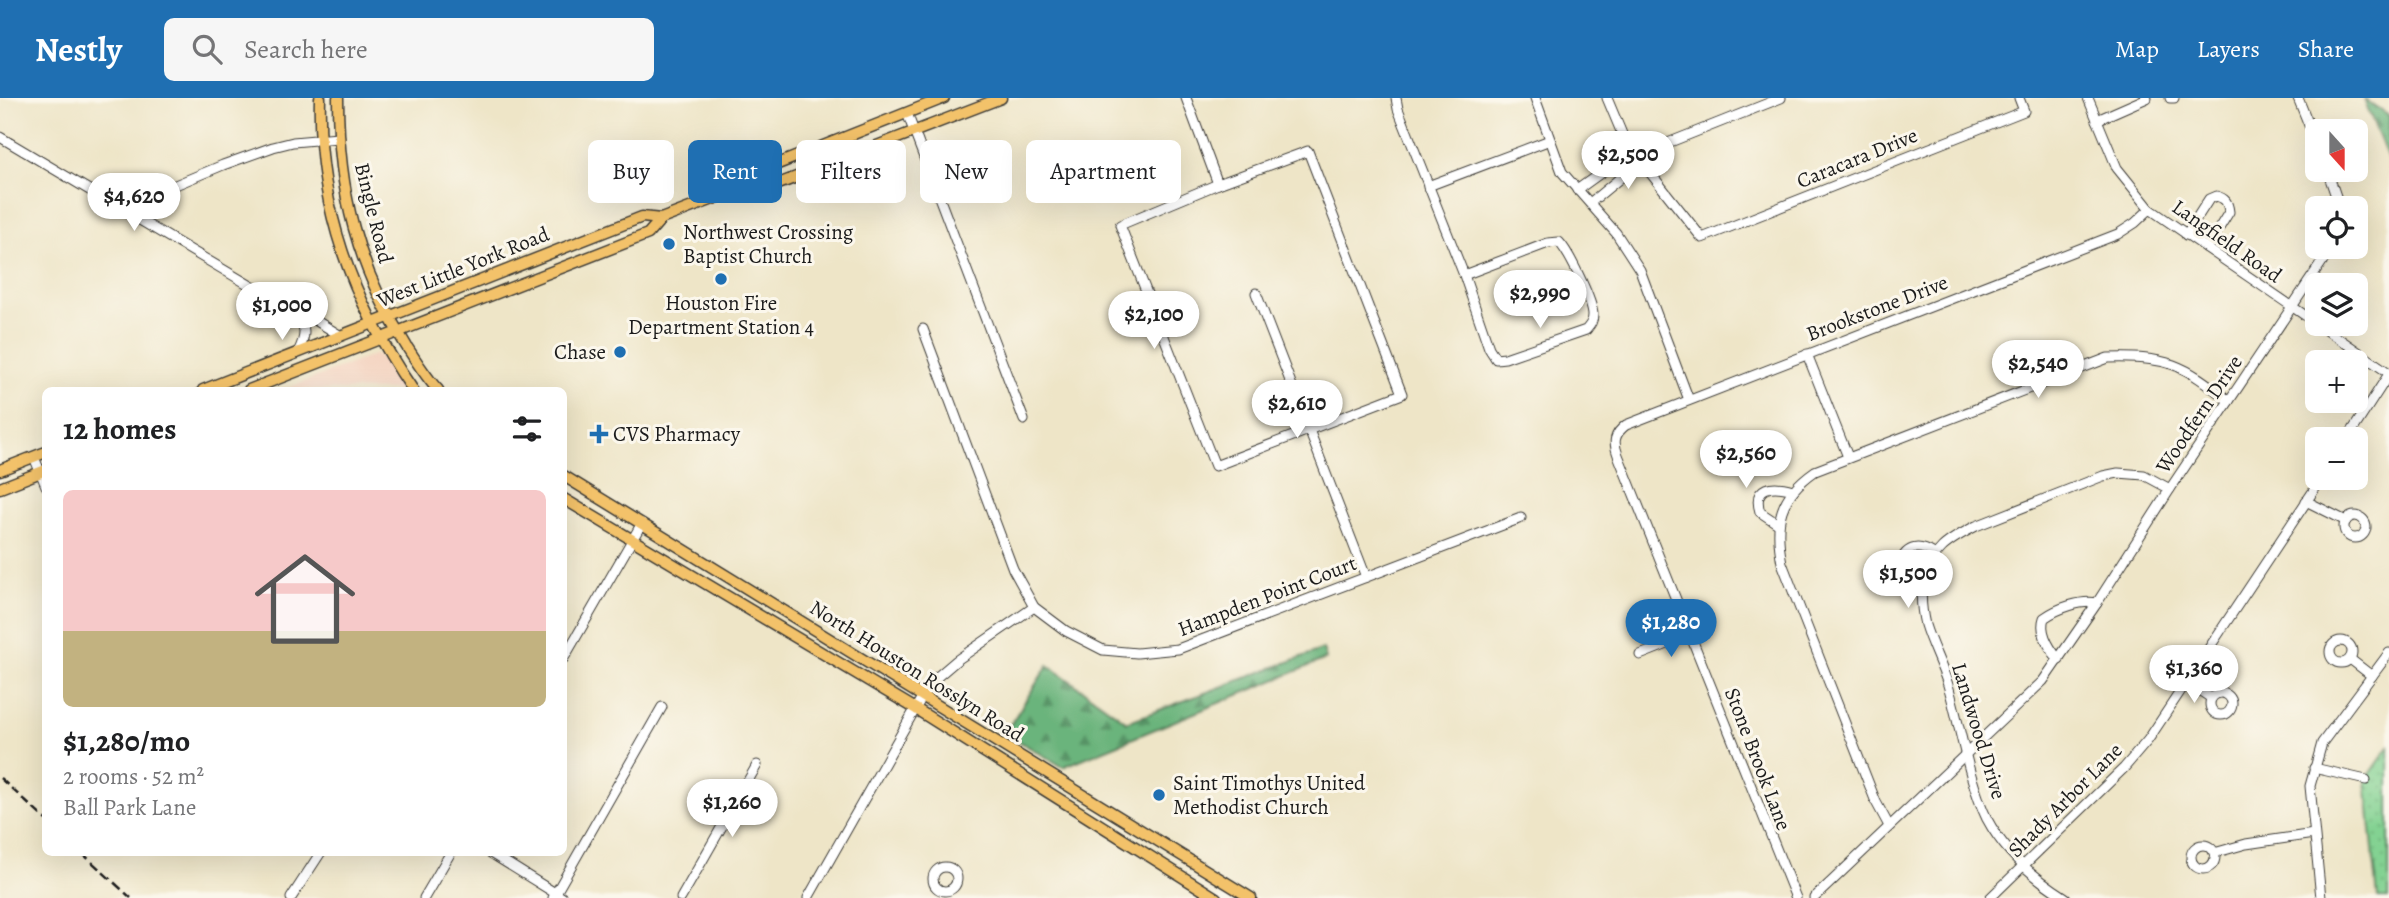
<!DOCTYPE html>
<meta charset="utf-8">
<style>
body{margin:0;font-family:Alegreya,serif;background:#f6f6f6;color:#202124;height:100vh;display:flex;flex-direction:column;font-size:26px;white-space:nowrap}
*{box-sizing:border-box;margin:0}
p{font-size:23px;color:#757577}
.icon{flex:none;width:38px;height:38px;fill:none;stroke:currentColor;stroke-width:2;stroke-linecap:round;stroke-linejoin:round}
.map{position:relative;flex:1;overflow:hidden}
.drawer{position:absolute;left:42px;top:289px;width:525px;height:469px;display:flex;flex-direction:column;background:#fff;border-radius:10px;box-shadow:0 7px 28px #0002}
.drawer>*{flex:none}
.top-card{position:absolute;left:588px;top:42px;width:665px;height:63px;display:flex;gap:14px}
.needle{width:46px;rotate:159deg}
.fabs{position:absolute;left:2305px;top:21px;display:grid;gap:14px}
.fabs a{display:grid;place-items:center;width:63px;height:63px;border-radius:10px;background:#fff;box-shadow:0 7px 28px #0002;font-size:35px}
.price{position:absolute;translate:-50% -60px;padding:0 16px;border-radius:24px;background:#fff;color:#222;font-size:23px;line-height:46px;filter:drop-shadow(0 2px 4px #0008)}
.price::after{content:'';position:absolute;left:50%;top:42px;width:21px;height:16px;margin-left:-10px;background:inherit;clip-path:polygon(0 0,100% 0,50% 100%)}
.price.current{background:#1f6fb2;color:#fff}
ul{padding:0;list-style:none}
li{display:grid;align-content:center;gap:14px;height:371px;padding:0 21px}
li span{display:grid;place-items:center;height:217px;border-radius:10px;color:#555}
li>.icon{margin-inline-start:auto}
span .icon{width:126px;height:126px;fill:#fffc;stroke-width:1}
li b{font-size:30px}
h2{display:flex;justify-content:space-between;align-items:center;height:84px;padding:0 21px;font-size:30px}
.pill{padding:0 24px;border-radius:10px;background:#fff;box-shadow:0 7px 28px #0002;font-size:24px;line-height:63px}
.pill.current{background:#1f6fb2;color:#fff}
header{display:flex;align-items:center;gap:42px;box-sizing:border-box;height:98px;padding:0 35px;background:#1f6fb2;color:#fff}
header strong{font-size:33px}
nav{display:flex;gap:38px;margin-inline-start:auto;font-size:24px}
.search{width:490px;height:63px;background:#f6f6f6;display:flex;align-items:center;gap:18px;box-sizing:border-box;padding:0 24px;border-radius:10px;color:#757577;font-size:26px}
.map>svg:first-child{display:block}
.built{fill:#f4d3c0}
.grass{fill:url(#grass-dots);stroke:#507757;stroke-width:2}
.forest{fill:url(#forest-firs);stroke:#43684c;stroke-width:2}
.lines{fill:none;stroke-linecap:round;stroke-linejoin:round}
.minor-casing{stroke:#3c3a36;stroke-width:11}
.major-casing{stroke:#3c3a36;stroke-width:13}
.minor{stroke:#fff;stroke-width:9}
.major{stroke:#f3c26a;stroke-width:10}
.rail{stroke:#1c1c1c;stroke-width:2.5;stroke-dasharray:10 5;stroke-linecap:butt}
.poi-dot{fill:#1f6fb2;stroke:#fbf7ec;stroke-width:2.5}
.labels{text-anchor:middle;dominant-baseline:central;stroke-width:6;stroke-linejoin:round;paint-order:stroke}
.street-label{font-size:21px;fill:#1c1c1c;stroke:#fbf7ec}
.poi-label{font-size:21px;fill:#1c1c1c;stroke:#fbf7ec;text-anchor:start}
</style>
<header>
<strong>Nestly</strong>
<div class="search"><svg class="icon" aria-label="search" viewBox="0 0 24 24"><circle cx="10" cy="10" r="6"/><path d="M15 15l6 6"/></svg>Search here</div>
<nav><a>Map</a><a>Layers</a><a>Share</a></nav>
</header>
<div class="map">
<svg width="2389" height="800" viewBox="0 0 2389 800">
<defs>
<pattern id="grass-dots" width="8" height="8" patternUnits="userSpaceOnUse" patternTransform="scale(1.75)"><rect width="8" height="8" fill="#83d292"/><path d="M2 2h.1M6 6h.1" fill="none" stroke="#71b47d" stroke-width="1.8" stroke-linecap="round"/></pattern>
<pattern id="forest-firs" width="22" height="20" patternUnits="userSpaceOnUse" patternTransform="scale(1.75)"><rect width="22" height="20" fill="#6ab47c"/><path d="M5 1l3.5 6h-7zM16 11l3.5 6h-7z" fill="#569265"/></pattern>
</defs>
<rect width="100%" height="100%" fill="#fbf7ec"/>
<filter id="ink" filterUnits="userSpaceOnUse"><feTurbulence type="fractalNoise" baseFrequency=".0143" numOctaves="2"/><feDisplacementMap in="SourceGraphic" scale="14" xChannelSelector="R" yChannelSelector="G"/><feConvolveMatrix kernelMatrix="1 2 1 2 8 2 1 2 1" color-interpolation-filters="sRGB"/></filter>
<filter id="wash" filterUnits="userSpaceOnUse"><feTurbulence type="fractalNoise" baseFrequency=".00686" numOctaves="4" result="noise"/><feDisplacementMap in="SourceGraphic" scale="28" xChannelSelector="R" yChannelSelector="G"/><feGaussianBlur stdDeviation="1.57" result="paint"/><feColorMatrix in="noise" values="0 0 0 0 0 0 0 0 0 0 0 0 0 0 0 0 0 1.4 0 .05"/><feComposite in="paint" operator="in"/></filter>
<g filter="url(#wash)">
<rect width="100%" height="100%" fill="#eee5c7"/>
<path class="built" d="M376,256L385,262L405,292H283Z"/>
<path class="grass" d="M2389,649V800H2378L2366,682Z"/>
<g class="forest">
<path d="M2364,1L2389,18V64Z"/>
<path d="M1323,551L1326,561L1063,669L1005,635L1048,567L1127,624Z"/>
</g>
</g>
<g filter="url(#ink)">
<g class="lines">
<g class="minor-casing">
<g id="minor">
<path d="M1186,0L1218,86"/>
<path d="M1396,0L1398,11L1464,177L1489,250L1496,261L1505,260L1586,232C1590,227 1593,224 1593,217C1593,204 1569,154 1559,144L1548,145L1464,177"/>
<path d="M1535,0L1562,74L1616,135L1640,172L1689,302"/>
<path d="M1607,0L1625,43L1702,140L2024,13L2019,0"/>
<path d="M2088,0L2117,70L2150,111L2389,275"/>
<path d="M2170,0H2174"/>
<path d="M2298,0L2317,47"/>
<path d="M907,15L1024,322"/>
<path d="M2097,22L2147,0"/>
<path d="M0,39L283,207C302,224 311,229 298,254"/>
<path d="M1308,53L1402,296L1215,368L1120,127L1218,86Z"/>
<path d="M2327,72L2340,110"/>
<path d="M1428,88L1550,42"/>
<path d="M1577,92L1620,61L1635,58L1781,0"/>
<path d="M1590,105L1631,71L1635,58"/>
<path d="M137,119L161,93L223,67L273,49L293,44L338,40"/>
<path d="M2186,137L2209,101L2216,98C2225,100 2228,104 2229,114L2207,150"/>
<path d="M1256,195L1366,479"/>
<path d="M285,208L294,209L341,238"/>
<path d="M923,231L1013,471L1034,509L1066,533L1103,552L1137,555L1178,551L1521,420"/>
<path d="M1807,256L1848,359"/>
<path d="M2347,341L2389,276"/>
<path d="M34,359L46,388"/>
<path d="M2306,403L2346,423"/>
<circle cx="2355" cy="429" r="11"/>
<path d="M1778,426L1760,414C1752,387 1773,386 1793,392"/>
<path d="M1923,487L1906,479L1900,465C1907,447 1920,447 1934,456"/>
<circle cx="2341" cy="554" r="11"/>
<path d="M1640,557L1690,537"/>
<path d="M564,560L642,425"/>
<path d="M2350,561L2372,578"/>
<path d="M2059,562C2050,551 2039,534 2044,520C2058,510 2081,502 2097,505"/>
<path d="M2187,584L2211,600"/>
<circle cx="2221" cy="606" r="11"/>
<path d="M2314,670L2366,682"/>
<path d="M1889,728L1876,704L1782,465C1774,424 1779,398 1815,373L2108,260C2166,258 2184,266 2229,303"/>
<circle cx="2203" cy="759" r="12"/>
<path d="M489,754L563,800"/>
<path d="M2214,755L2246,746L2314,736"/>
<circle cx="945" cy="781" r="12"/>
<path d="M291,800L321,754"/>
<path d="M424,800L451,754"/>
<path d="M553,800L662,609"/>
<path d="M681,800L757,667"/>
<path d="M808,800L930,585L957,562L1034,509"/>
<path d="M1796,800L1618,357C1613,344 1614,336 1626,327L2118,136L2135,125L2150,111"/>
<path d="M1814,800L2043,583L2097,505L2170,391L2332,149"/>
<path d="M1990,800L2124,670L2148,642L2322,380"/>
<path d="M2066,800C2034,780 2005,755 1987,721C1969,684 1960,628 1948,587C1942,567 1931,547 1925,527C1922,514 1920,497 1923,484C1932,452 1947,443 1976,428L2103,378L2118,375L2144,377L2170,391"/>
<path d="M2321,800L2310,688L2322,645L2389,555"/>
</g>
</g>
<g class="major-casing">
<g id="major">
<path d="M320,0C317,109 352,203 413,292"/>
<path d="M338,0C338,94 357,169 407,249C417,264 426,279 438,292"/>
<path d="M729,95L750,97L1001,0"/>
<path d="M203,292L642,119L661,121L729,95L745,79L944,0"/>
<path d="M249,292L648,136L661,121"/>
<path d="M0,372L46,354"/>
<path d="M564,378L1251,800"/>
<path d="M0,390L46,372"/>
<path d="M564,401L916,611L1216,800"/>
</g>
</g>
<use href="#minor" class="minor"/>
<use href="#major" class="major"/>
<g class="rail">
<path d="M0,680L46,722"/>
<path d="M81,754L131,800"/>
</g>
</g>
</g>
<g class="poi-dot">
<circle cx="669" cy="146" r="7"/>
<circle cx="721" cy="181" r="7"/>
<circle cx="620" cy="254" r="7"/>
<path d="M595.5 325.5h7v7h7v7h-7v7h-7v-7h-7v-7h7z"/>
<circle cx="1159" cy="697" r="7"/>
</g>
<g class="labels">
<g class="street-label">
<text transform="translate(1857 60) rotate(-22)">Caracara Drive</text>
<text transform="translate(374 115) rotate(76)">Bingle Road</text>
<text transform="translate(2227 143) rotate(35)">Langfield Road</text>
<text transform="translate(463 169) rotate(-22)">West Little York Road</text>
<text transform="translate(1877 210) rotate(-21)">Brookstone Drive</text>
<text transform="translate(2199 316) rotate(-56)">Woodfern Drive</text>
<text transform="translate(1267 498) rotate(-21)">Hampden Point Court</text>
<text transform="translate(917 573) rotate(32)">North Houston Rosslyn Road</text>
<text transform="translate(1979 633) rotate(73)">Landwood Drive</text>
<text transform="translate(1758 661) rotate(69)">Stone Brook Lane</text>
<text transform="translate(2065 702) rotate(-45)">Shady Arbor Lane</text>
</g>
<g class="poi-label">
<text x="683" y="134">Northwest Crossing<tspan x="683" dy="24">Baptist Church</tspan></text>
<text x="721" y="205" text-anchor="middle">Houston Fire<tspan x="721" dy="24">Department Station 4</tspan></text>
<text x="606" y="254" text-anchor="end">Chase</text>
<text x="613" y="336">CVS Pharmacy</text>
<text x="1173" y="685">Saint Timothys United<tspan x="1173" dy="24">Methodist Church</tspan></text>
</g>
</g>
</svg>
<div class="fabs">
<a><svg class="needle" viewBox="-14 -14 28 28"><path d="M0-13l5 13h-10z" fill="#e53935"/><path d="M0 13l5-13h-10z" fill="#757577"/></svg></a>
<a><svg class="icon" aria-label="locate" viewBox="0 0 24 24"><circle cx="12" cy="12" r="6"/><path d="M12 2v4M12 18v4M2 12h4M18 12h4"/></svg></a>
<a><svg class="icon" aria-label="layers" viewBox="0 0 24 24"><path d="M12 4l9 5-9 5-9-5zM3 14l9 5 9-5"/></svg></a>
<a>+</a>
<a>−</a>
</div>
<b class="price" style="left:1628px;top:93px">$2,500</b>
<b class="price" style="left:134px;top:135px">$4,620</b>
<b class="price" style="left:1540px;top:232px">$2,990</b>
<b class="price" style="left:282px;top:244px">$1,000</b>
<b class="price" style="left:1154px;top:253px">$2,100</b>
<b class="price" style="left:2038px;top:302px">$2,540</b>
<b class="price" style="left:1297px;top:342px">$2,610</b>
<b class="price" style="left:1746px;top:392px">$2,560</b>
<b class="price" style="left:1908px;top:512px">$1,500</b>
<b class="price current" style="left:1671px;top:561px">$1,280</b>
<b class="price" style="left:2194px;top:607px">$1,360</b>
<b class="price" style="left:732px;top:741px">$1,260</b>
<div class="top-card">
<a class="pill">Buy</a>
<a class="pill current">Rent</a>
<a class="pill">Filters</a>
<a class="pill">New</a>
<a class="pill">Apartment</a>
</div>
<section class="drawer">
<h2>12 homes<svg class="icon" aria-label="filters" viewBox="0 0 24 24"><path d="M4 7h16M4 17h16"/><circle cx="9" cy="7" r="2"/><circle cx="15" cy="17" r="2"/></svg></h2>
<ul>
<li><span style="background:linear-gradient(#f6c9c9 65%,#c2b280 0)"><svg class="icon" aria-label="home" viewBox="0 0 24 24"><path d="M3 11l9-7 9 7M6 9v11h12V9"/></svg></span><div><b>$1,280/mo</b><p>2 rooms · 52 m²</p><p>Ball Park Lane</p></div></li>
</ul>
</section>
</div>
